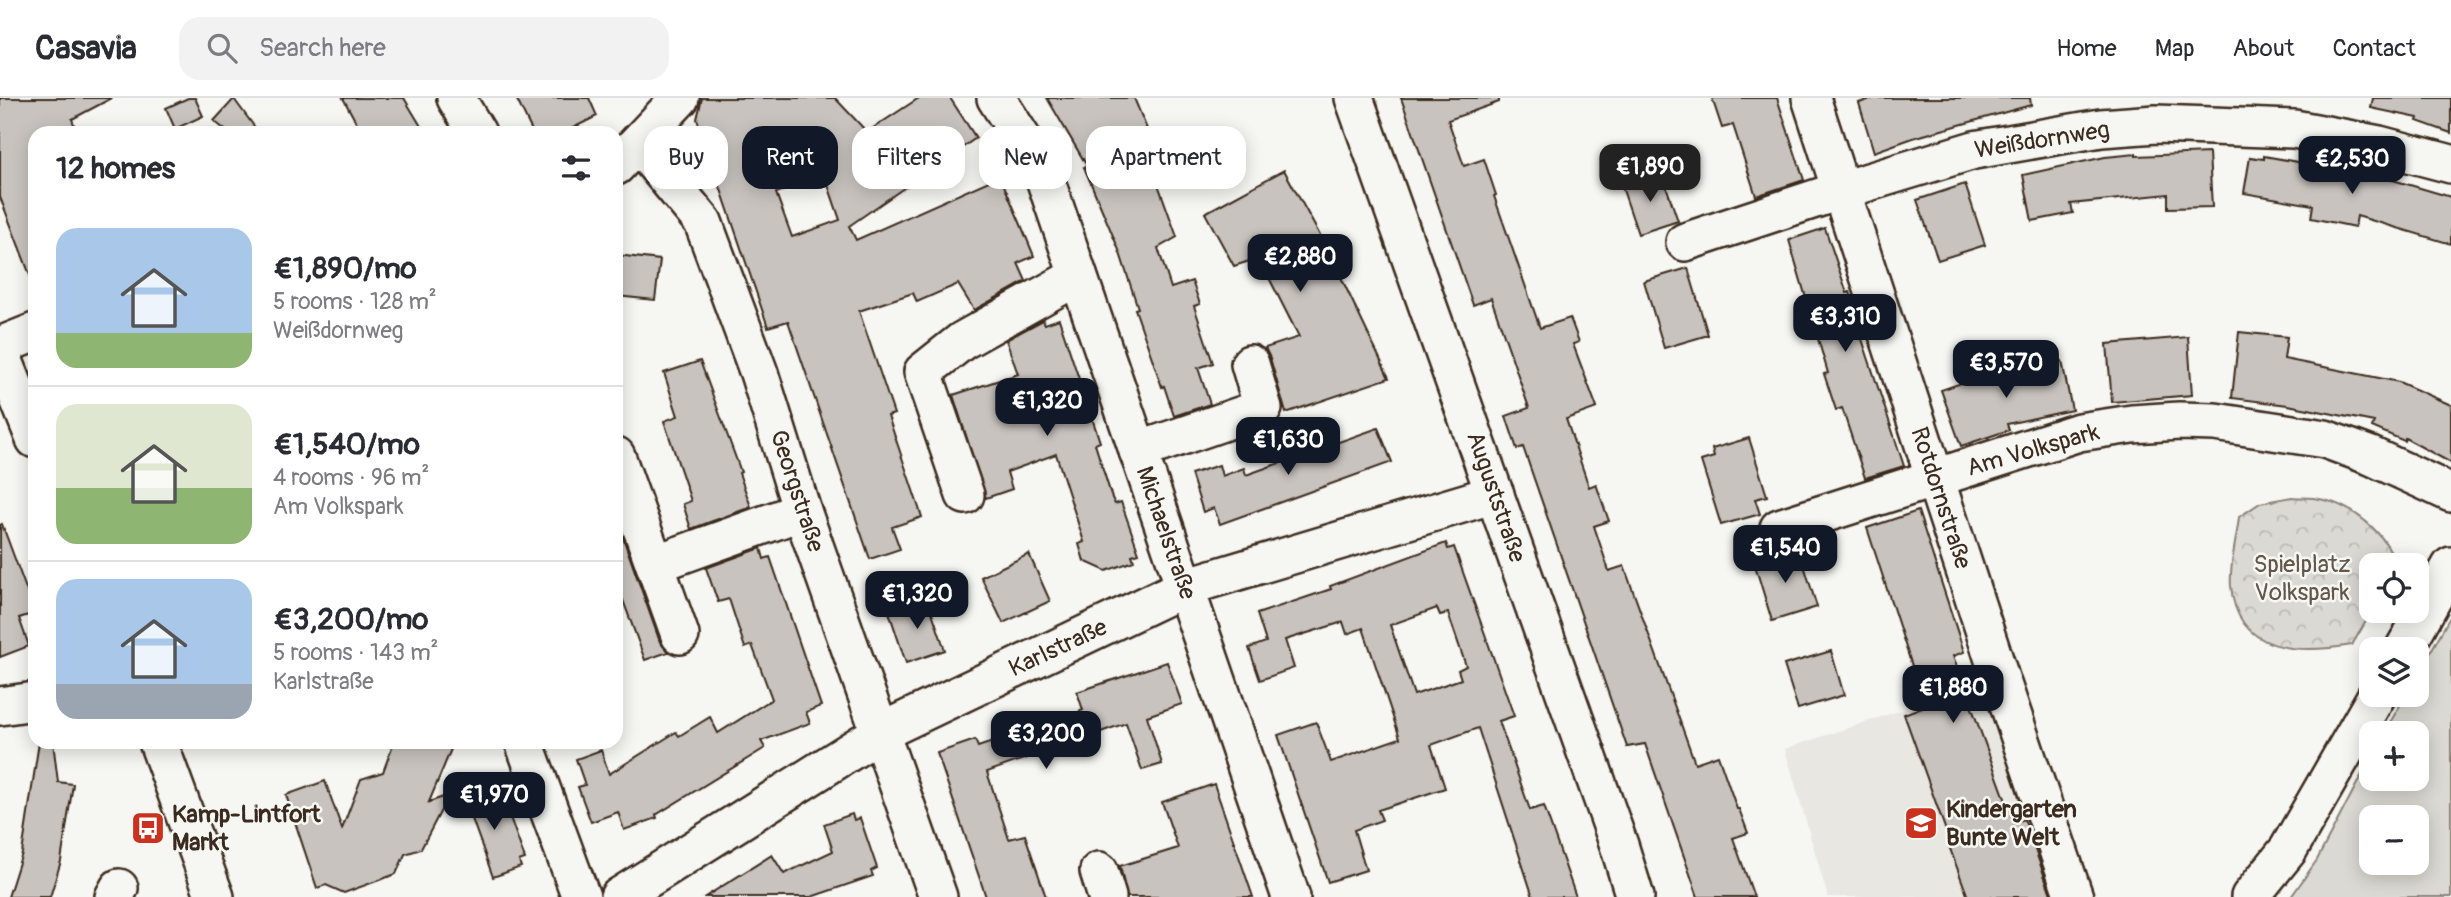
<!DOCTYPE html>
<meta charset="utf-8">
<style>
body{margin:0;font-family:Pangolin,sans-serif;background:#f2f2f3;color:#2b2b33;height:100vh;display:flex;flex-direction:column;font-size:26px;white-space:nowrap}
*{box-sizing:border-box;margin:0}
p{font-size:23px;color:#7c7c81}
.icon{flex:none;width:38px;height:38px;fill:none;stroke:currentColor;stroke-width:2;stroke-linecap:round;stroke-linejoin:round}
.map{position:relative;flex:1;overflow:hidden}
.sheet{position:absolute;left:28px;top:28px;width:595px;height:623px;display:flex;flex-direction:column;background:#fff;border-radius:21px;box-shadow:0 4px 18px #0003}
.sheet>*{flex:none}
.banner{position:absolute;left:644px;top:28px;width:665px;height:63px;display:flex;gap:14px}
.buttons{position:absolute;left:2359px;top:455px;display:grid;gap:14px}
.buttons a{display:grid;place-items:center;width:70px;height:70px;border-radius:14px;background:#fff;box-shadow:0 4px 18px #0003;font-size:35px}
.price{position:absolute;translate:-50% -60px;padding:0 16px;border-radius:14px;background:#111827;color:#fff;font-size:23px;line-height:46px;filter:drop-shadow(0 2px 4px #0008)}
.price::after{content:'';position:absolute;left:50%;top:42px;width:21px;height:16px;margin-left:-10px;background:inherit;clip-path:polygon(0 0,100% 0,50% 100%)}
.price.selected{background:#222;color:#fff}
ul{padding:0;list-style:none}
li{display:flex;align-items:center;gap:21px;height:175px;padding:0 28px}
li+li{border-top:2px solid #e1e1e2}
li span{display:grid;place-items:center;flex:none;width:196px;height:140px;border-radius:21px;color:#555}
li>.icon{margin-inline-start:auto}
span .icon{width:84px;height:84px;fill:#fffc;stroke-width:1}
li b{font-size:30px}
h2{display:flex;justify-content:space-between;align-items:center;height:84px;padding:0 28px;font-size:30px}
.pill{padding:0 24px;border-radius:21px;background:#fff;box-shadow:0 4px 18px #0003;font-size:24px;line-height:63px}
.pill.selected{background:#111827;color:#fff}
header{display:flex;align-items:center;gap:42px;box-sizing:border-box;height:98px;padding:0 35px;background:#fff;border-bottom:2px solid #e1e1e2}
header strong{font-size:33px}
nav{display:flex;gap:38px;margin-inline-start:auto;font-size:24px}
.search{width:490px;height:63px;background:#f2f2f3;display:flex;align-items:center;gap:18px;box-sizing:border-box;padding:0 24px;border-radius:21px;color:#7c7c81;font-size:26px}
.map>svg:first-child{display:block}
.built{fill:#e8e7e2}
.park{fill:url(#park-crowns);stroke:#8a8278;stroke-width:2}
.pitch{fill:#dad9d3;stroke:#8a8278;stroke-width:2;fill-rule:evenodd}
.building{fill:#c8c3be;stroke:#3b2a1e;stroke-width:2;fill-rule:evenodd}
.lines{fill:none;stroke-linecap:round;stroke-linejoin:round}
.minor-casing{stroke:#3b2a1e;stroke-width:42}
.minor{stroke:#f6f6f2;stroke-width:37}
.labels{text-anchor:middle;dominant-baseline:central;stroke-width:5;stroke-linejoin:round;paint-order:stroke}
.street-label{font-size:24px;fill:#3b2a1e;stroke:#f6f6f2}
.park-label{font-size:24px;fill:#63564b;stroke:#f6f6f2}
.poi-label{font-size:24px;font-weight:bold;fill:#3b2a1e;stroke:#f6f6f2;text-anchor:start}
</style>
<header>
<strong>Casavia</strong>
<div class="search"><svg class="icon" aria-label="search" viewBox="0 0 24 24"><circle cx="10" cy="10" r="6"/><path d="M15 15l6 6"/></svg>Search here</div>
<nav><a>Home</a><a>Map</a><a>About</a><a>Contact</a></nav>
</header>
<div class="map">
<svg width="2451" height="799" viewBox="0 0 2451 799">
<defs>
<pattern id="park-crowns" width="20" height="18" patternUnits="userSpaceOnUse" patternTransform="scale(1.75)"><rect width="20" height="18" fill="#dad9d3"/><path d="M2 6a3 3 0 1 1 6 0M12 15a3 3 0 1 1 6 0" fill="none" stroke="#bcbab5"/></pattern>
</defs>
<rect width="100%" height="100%" fill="#f6f6f2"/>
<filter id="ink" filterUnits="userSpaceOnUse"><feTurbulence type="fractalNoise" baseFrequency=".0143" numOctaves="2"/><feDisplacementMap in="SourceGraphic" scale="14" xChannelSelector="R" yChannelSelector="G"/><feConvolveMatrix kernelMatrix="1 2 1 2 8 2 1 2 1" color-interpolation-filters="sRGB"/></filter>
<g filter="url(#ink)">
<path class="built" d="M1977,587L1994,595L2058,799H1828L1785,651Z"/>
<path class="park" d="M2292,399C2301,400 2311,399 2320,401C2353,407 2387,436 2396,467H2371L2372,513L2352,547C2300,556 2237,556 2231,488C2229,469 2237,439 2239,419L2260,405Z"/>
<path class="pitch" d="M2451,517V799H2291L2317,762L2371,659V681H2417V635H2384L2406,597H2417V578ZM2371,719H2417V765H2371Z"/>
<g class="building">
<path d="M0,0H112L72,21L77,35H35V185H33L0,99Z"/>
<path d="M188,0H195L203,18L175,31L166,10Z"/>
<path d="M343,0H404L425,35H362Z"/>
<path d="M516,0H589L597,18L563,35H533Z"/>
<path d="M702,0H835L867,34L919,0H950L976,40L849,128L856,142L1000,78L1019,122L1034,158L1018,165L1026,183L974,212L958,186L917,204L913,195L859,213L894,316L888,318L922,419L892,429L900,451L870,461L788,223L768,229L697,21ZM825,78L840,122L792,139L776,95Z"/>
<path d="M1047,0H1134L1149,36L1141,39L1177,139L1158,150L1171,190L1192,183L1200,206L1194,208L1213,265L1198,270L1210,306L1174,318L1164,288L1162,289L1135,211L1138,210L1119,152L1084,69L1087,68Z"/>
<path d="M1401,0H1499V4L1448,22L1464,68L1484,61L1496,97L1494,98L1540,230L1570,220L1579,244L1573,246L1597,310L1566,321L1589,389L1596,386L1609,423L1594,428L1609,473L1624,468L1695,665L1718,657L1737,711H1739L1748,735L1733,740L1754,799H1698L1645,646L1627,649L1523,349L1517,351L1506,318L1529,310L1510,254L1491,200L1473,207Z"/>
<path d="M1712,0H1777L1804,82L1756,98L1733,27L1722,30Z"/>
<path d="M1874,0H2030L2031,7L1913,40L1874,54L1859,5Z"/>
<path d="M2373,0H2451V35L2417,23L2418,20L2371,10Z"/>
<path d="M234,1L259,35H229L214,23Z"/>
<path d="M2209,55L2212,109L2168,110V96L2071,106L2073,115L2032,123L2023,77L2105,59L2136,56V58Z"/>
<path d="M2264,58L2321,68L2322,65L2369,75L2451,99V146L2357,118L2355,129L2311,120L2313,107L2244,95L2250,59L2264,61Z"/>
<path d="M1284,72L1329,154L1389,280L1286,315L1270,260L1265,250L1299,239L1259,160L1234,168L1205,115Z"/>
<path d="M1662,76L1678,123L1638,136L1622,89Z"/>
<path d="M1965,86L1985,147L1938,162L1917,102Z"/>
<path d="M1825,130L1847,195L1850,194L1863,234L1860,235L1904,368L1865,380L1842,310L1836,312L1824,276L1828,275L1789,142Z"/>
<path d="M616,157L660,162L655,202L616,198Z"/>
<path d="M1688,170L1708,237L1664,250L1644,183Z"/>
<path d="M1059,221L1100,344L1095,346L1112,400L1115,406L1121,404L1139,455L1132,457L1134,463L1106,473L1084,463L1079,446L1084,444L1056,356L1007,374L1012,391L986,400L953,297L1018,276L1006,242L1043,222L1045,226Z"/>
<path d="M2239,234L2287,239L2284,261L2399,284L2451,307V365L2405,340L2404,343L2372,329L2374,324L2288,307L2232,300Z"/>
<path d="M2188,239L2192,297L2112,304L2107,246Z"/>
<path d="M700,263L741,374L739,375L751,409L691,431L683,406L691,403L664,323L678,318L664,275Z"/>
<path d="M2062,263L2072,312L2007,326L2009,332L1961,348L1941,292L1990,275L1991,278Z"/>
<path d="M1378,330L1392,364L1220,426L1214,410L1203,414L1191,376L1219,367L1222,378L1244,370L1246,377Z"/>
<path d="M1749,340L1767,398L1755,401L1760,416L1721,427L1701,363L1714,359L1712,351Z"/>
<path d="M1918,413L1964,554L1953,558L2014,725L2024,721L2052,799H1968L1949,748L1951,747L1904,616L1925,608L1867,430Z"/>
<path d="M616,420L660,544L668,554L645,562L616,483Z"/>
<path d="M2,426L35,515L19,520L29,548L0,559V427Z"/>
<path d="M1446,445L1448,451L1454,449L1514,618L1499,623L1530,712L1544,708L1576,799H1533L1478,630L1431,647L1445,690L1378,712L1382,722L1354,732L1366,772L1328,784L1278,637L1316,624L1331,664L1400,640L1363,530L1347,536L1343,524L1285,542L1294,570L1260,582L1249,550L1266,544L1257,516L1331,491L1330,488ZM1437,510L1440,517L1448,515L1466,568L1458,572L1461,581L1414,597L1390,527Z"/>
<path d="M761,450L764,461L770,459L821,608L806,614L810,625L761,643L765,650L656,717L657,720L624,732L618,714L591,724L578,689L585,687L576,661L601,652L609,676L676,634L679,638L710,619L718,635L772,601L752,547L745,550L729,501L718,504L706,470Z"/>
<path d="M1799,451L1817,509L1772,523L1754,464Z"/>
<path d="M1029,456L1050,503L1003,525L981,479Z"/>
<path d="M927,500L945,552L906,565L889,514Z"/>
<path d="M1831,553L1844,597L1798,611L1784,567Z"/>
<path d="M1167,564L1182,606L1147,618L1162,666L1142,672L1126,625L987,674L1009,741L1025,737L1046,799H986L937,655L975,642L978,649L1077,615L1083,612L1077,594Z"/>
<path d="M39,644H53L58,684L73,686L61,763L50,799H8L22,755Z"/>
<path d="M394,644H454L429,704L449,697L421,751L405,756L396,776L344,795L326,787L317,790L286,697L325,683L342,731L361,681L383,674Z"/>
<path d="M484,685L492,709L499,707L501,713L507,711L525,761L519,763L521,769L493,779L462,693Z"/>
<path d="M1214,686L1253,799H1127L1120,768L1178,750L1162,704Z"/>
<path d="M852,716L854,722L860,720L877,770L871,773L873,778L811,799H705L772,757L784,776L833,753L824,726Z"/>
</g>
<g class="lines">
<g class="minor-casing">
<g id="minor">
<path d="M456,0L477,35"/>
<path d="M996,0L1042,72L1291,799"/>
<path d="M1354,0L1619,747L1635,799"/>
<path d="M1811,0L2002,586L2074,799"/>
<path d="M638,46L703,124L759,275L802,413L938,799"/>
<path d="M616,68L680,0"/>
<path d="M1685,144L1842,92L1974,52L2101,30L2156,26L2294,31L2379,47L2451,66"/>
<path d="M0,248L35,234"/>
<path d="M0,253L35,341"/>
<path d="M1138,353L1263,310L1250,266"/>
<path d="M616,358L680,537"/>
<path d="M965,397L923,274L962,243L1078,178"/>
<path d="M1779,430L2079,334L2132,326L2179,323L2215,324L2325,341L2371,358L2451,395"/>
<path d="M655,466L802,413"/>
<path d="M2404,551L2451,468"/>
<path d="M0,608L35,603"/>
<path d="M158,644L215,799"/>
<path d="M524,644L581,799"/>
<path d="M1099,773L1107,799"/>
<path d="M114,799L119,790"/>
<path d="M619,799L881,634L1185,489L1495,396"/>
<path d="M2250,799L2288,752L2377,597"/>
</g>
</g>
<use href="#minor" class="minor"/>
</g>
</g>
<defs>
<g id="school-square" transform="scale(1.75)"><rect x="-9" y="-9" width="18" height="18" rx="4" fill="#c8321e" stroke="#f6f6f2"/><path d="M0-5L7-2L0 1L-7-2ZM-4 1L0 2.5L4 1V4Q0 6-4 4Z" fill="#fff"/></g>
<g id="bus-square" transform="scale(1.75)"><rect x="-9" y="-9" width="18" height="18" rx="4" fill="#c8321e" stroke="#f6f6f2"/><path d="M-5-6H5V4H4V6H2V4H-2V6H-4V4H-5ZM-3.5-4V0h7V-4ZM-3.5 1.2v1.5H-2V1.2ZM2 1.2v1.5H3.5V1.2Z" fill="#fff"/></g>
</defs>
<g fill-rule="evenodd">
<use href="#school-square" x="1921" y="725"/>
<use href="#bus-square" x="148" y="730"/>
</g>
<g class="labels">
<g class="street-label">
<text transform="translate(2042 42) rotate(-9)">Weißdornweg</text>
<text transform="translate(2033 352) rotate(-16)">Am Volkspark</text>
<text transform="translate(797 393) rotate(72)">Georgstraße</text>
<text transform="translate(1496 399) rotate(71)">Auguststraße</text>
<text transform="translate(1941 400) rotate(72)">Rotdornstraße</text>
<text transform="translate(1166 435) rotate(71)">Michaelstraße</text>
<text transform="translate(1058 550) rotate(-25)">Karlstraße</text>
</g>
<g class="park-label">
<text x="2302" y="466">Spielplatz<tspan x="2302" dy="28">Volkspark</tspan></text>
</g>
<g class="poi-label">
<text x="1946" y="711">Kindergarten<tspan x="1946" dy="28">Bunte Welt</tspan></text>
<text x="172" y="716">Kamp-Lintfort<tspan x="172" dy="28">Markt</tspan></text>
</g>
</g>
</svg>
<div class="buttons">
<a><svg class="icon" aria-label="locate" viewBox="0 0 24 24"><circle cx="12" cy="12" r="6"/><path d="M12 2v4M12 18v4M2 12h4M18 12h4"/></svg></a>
<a><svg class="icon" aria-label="layers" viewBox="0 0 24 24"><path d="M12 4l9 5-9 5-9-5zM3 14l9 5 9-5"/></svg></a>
<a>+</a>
<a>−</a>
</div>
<b class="price" style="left:2352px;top:98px">€2,530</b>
<b class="price selected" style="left:1650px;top:106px">€1,890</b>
<b class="price" style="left:1300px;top:196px">€2,880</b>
<b class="price" style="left:1845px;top:256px">€3,310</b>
<b class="price" style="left:2006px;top:302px">€3,570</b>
<b class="price" style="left:1047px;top:340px">€1,320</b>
<b class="price" style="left:1288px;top:379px">€1,630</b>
<b class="price" style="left:1785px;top:487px">€1,540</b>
<b class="price" style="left:917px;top:533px">€1,320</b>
<b class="price" style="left:1953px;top:627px">€1,880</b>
<b class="price" style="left:1046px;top:673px">€3,200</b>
<b class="price" style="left:494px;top:734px">€1,970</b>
<div class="banner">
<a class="pill">Buy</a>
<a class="pill selected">Rent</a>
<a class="pill">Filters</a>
<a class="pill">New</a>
<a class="pill">Apartment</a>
</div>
<section class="sheet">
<h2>12 homes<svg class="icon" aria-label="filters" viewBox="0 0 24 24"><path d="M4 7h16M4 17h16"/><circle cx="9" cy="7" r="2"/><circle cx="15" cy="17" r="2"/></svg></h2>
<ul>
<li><span style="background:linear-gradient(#a9c7e8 75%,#8fb573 0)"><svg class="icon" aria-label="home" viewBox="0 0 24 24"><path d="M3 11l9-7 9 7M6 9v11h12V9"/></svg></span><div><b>€1,890/mo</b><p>5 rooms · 128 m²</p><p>Weißdornweg</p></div></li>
<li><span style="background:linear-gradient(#dfe7d0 60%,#8fb573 0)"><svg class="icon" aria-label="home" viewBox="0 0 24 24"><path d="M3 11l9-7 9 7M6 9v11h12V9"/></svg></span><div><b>€1,540/mo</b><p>4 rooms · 96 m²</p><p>Am Volkspark</p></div></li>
<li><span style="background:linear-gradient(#a9c7e8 75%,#9aa5b1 0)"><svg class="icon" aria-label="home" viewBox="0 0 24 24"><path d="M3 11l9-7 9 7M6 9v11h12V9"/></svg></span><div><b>€3,200/mo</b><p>5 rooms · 143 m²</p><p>Karlstraße</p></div></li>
</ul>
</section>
</div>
